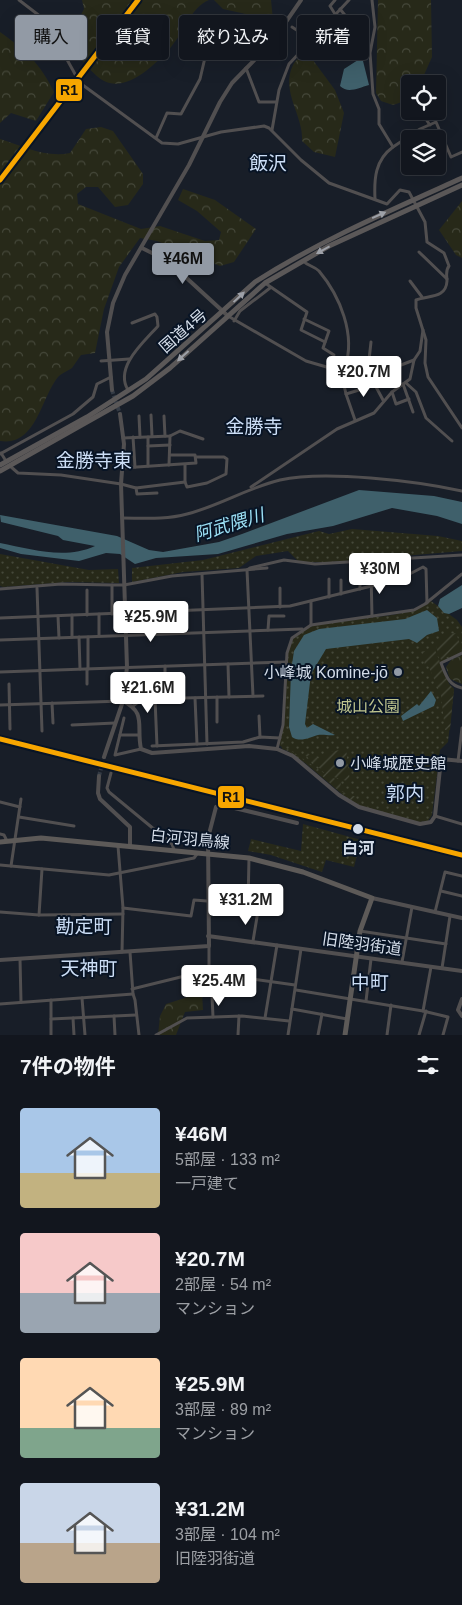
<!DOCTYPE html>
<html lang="ja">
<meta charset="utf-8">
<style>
body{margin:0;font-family:Arial,"Noto Sans JP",sans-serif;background:#1f232b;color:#f1f3f6;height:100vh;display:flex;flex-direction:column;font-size:19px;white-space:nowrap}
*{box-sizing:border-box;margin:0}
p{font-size:16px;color:#9c9fa4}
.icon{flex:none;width:28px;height:28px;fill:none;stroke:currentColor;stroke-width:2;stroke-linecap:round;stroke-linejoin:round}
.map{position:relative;height:1035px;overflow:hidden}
.side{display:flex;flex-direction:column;background:#12161e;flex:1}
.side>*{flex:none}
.banner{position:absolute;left:15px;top:15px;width:432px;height:45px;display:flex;gap:10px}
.controls{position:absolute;left:401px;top:75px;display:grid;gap:10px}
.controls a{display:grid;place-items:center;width:45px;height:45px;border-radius:5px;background:#12161e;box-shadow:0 5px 20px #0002,0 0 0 1px #31353c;font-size:25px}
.price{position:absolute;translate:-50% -42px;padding:0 11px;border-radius:5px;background:#fff;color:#222;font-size:16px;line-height:32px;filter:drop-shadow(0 1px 2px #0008)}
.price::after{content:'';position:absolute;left:50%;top:30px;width:15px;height:11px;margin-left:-8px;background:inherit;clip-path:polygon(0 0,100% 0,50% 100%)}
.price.active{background:#929aa5;color:#111}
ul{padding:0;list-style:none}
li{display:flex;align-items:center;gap:15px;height:125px;padding:0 20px}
li span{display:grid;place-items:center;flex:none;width:140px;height:100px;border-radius:5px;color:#555}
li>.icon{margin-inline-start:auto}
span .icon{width:60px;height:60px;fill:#fffc;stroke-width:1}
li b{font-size:21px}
h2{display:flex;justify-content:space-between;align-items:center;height:60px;padding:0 20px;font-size:21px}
.tag{padding:0 18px;border-radius:5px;background:#12161e;box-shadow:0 5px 20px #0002,0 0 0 1px #31353c;font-size:18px;line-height:45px}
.tag.active{background:#929aa5;color:#111}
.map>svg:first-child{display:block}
.forest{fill:url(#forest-crowns)}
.park{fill:url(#park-dots)}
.garden{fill:url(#garden-furrows)}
.water{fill:#3f606b}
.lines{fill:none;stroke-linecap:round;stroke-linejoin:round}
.tertiary-tunnel{stroke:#343b45;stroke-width:4;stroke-dasharray:4 2;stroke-linecap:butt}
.minor{stroke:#514f50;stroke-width:3}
.tertiary{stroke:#514f50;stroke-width:4}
.primary{stroke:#5d5a58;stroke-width:5}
.trunk{stroke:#5b5858;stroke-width:5}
.rail-1-casing{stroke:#081425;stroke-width:9}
.rail-1{stroke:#f7a600;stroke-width:5}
.oneway{fill:#9ea1a8}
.poi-dot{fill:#929aa5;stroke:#081425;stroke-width:2}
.stop-dot{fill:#d4dde9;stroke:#081425;stroke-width:2}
.labels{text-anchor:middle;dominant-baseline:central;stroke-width:4;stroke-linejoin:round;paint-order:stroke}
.street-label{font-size:16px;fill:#d4dde9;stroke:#081425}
.poi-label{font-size:16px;fill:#d4dde9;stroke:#081425;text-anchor:end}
.park-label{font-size:16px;fill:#bfc58e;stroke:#081425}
.stop-label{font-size:16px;font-weight:bold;fill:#d4dde9;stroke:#081425}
.water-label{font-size:18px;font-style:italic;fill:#9be0f5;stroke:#081425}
.quarter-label{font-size:19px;fill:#ccdef6;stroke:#081425}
.line-badge{stroke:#081425;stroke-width:2}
.pale-badge-label{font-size:14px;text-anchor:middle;font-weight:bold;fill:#111}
</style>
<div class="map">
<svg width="462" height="1035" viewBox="0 0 462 1035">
<defs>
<pattern id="forest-crowns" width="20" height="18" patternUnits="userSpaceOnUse" patternTransform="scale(1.25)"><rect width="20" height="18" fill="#272919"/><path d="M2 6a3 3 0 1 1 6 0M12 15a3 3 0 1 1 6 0" fill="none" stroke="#45483a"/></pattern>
<pattern id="park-dots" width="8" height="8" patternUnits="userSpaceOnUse" patternTransform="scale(1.25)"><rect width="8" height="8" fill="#272919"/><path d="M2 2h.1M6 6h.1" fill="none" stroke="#45483a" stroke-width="1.8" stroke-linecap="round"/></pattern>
<pattern id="garden-furrows" width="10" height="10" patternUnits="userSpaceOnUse" patternTransform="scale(1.25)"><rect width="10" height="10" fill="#272919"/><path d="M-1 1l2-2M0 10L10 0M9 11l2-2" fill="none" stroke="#45483a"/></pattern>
</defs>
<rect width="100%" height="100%" fill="#181e28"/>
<g class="forest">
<path d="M82,0H209C191,7 184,32 171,47C157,63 127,93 104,81C94,76 84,62 76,54L74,28L84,9Z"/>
<path d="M214,0H271L273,20L223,9Z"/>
<path d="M378,0H431L432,57L420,84H410V94L402,102L393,105L381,101L376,93Z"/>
<path d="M0,32C25,50 40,63 54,92L36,121L11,113L0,123Z"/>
<path d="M307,52L335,90L344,113L335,157L314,152L302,141C304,116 280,91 293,65C295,60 303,55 307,52Z"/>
<path d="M101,127L113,131L143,174V184L128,205L115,207L98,187H86L77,194L78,204L141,229L160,226L205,241L219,240L221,232L197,211L178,200L183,189L215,200L256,229L234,262L220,266L157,241L140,238L119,267L104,309L95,353L81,355C78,359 75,364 72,368C68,371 62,373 59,376C41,396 37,447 0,441V139C22,146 46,158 70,153L86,129Z"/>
<path d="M462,201V258L456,255L439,230Z"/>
<path d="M462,655V684L450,679L446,667L451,660Z"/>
<path d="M195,992H202L203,1010L185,1012L176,1035H158L160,1016L166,1004L191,996Z"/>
</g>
<g class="park">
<path d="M352,529L438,536L462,541V551L332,562H299L288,551L256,556L239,568L183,572L132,582V568L203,560L319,531L329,534Z"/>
<path d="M0,554L89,570L118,569L119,583L68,582L3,587L0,586Z"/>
<path d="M431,601L457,620L462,627V653L440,663L449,684L454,689L448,742L440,750L432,815L428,821L419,822L360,806L343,795L305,763L279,745C280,739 282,733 283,727C287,706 282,654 293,639C313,610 399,627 431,601Z"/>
<path d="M303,824L361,840L354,867L326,860L322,872L271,855L248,851L251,839L301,851Z"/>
</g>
<g class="garden">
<path d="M456,633L462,650L441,660L436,647L438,640L448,634Z"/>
<path d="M432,649L435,650L449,684L454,689L450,730H445L441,695L428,665H425L422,652Z"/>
<path d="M281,743L284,744L283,747C304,756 319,774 341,781L340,791L356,797L355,802L363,806C332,794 314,758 282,749Z"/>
<path d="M346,749L350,782L327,775L305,755L307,753L324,761L328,752Z"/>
</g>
<g class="water">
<path d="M358,60L363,61L369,85C358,88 348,94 340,86L344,69Z"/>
<path d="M359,490L434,496L462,502V524L437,516L392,508L333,526L287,534L218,554L156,558L135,564L120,554L106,553L79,561L21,554L0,548V543C31,549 65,560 95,546L63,540L58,536L1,522L0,515L117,536L149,550L163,552L219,542L242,534Z"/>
<path d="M462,585V608L449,614L444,613L438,606L440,599Z"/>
<path d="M427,610L437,618L439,631L427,635L417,643L409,639L326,649L311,674L305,724L307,728L313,724L335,735C330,736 323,734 318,735C311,737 300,743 292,737L289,727L291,671L294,651L304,635L319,629L405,619Z"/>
<path d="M431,691L436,700L434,706L403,721L401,716L417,704L419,706Z"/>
</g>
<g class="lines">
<g class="tertiary-tunnel">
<path d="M112,390L120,414"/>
<path d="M99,776L104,757"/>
</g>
<g class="minor">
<path d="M19,0L45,20L80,83L162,143L178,144L221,132L264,126L269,128L301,160L329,183L387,204L400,190L409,192L425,222L427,242L444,253L449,266C445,271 447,275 447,281C446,299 428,295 416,300V308L426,340L425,363L428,377L462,428"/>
<path d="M335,0L330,6L335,14"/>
<path d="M372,0L375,27L370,53L373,94L379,109V124L393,147C375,160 374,179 375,199"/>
<path d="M340,9L356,29"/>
<path d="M292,27L312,40"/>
<path d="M322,29L335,47L344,41"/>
<path d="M246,68L259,102H276"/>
<path d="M420,111L430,125"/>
<path d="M272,130L279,90L289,64L349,0"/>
<path d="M156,138L167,113L181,114L200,79L207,49"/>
<path d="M393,147L420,129L436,122L451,157L462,152"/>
<path d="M419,252L447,279"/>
<path d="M303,261C308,266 314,266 319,271C340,296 356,335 345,367"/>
<path d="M410,281L422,297"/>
<path d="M265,283L307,312L301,330L325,342"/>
<path d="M228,316L306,361L330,368L376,370L401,365L414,360L420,351L423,330"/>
<path d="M304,319L329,331L323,348L334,355"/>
<path d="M234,321L240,311L270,288"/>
<path d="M101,361L129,359"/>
<path d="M340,368L346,394L355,420"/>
<path d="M368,369L371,342"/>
<path d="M406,383L416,392L426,418L452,441"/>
<path d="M403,384L413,412"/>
<path d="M128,390C114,367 144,342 158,326L157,317L155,314L132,323"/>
<path d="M392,392L396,404L409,399"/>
<path d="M346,394L375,385L383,400"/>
<path d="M151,415L152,436"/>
<path d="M139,416L140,437"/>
<path d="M164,416L165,436"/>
<path d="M133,437L135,467"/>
<path d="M148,437V466"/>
<path d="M123,438L170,436L180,431L203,439"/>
<path d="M148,446L170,445"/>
<path d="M1,453L6,461"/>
<path d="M0,454L73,414L93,397L97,384L111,377"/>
<path d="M169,465L170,436"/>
<path d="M185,465V482L187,487L207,483L226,474L227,459L224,457H196"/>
<path d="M10,466L18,473L61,475L121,484L136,488L137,494L157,493"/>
<path d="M122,468L196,463L195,455H170"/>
<path d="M251,487L337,429L374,413L392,392L410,379L414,360"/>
<path d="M136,488L185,482"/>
<path d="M122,518C143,518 165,520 187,514C219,506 247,488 280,480C325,470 416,481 462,491"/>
<path d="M371,573L372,616"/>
<path d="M202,574L207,744"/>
<path d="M360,578V589"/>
<path d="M341,580V594"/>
<path d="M112,585H124L172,576L267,568"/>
<path d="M37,588L42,731"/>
<path d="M0,589L61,584L112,585V614"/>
<path d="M87,590V615"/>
<path d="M329,597V579"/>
<path d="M311,601V625"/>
<path d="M280,607V588"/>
<path d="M99,614V636"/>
<path d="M58,616L59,638"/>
<path d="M0,618L290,606L400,579L423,567L426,569L427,603"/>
<path d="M268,630L269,616H284"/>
<path d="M72,637V615"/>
<path d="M79,637L80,669"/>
<path d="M0,640L302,629"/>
<path d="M462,653L441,663C446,675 448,685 462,688"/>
<path d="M228,664L229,697"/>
<path d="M165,666V699"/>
<path d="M87,669V684"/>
<path d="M88,669V637"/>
<path d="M0,672L286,662"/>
<path d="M9,684L10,729"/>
<path d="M253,696L247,570L250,568L284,560L315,564L462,555"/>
<path d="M195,698L197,744"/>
<path d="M155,699L157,746"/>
<path d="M52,703L53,723"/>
<path d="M0,705L123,701"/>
<path d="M133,706L142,699L263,696"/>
<path d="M259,716L260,737"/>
<path d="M124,718L115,755L141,749"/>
<path d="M217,722V697"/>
<path d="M72,725L115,723"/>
<path d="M120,735H139"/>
<path d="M152,746L243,742L260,737L280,738"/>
<path d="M277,749L283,725L287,653L292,638L311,625L414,610L425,604L462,574"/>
<path d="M458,761L462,728"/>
<path d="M111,773L107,788L109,792L172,844L174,850"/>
<path d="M0,802L20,807"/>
<path d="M435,816L462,824"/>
<path d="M19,817L74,826"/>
<path d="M0,834L4,835L7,841"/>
<path d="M118,846L123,908L122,952"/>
<path d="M0,865L109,875L194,858L197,854"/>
<path d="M11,866L21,799"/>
<path d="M441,891L462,896"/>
<path d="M248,904L249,858"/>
<path d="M123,908L191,916L194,900L259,905L253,941"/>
<path d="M0,912L39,915L123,914"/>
<path d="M435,912L445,872L462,876"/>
<path d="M39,915L42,869"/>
<path d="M360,931L446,944"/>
<path d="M209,946V972"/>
<path d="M130,952L133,994L135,1000L139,1035"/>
<path d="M20,959L21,1002"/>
<path d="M402,962L412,907"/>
<path d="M442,968L450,916"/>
<path d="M211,973L213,1017"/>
<path d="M132,989L201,972L295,985"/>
<path d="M296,990L423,1011L448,1017L443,1035"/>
<path d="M82,998L85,1035"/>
<path d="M51,1000V1035"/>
<path d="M366,1001L371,959"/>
<path d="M0,1004L133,994"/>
<path d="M292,1009L347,1019"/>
<path d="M423,1011L431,967"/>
<path d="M114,1016L115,1035"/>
<path d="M73,1018L74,1035"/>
<path d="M265,1018L277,945"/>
<path d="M51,1019L136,1015"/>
<path d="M156,1035L187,1018L242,1016L289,1021"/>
<path d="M238,1035L239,1016"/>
<path d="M288,1035L301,949"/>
<path d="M318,1035L322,1014"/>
<path d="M387,1035L391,1005"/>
<path d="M419,1035L426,1011"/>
</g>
<g class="tertiary">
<path d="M142,248L168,261L228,316"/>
<path d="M112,390L107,332L113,303L125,275L189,165L220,102L232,83L272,42L301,0"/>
<path d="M123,701C147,713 136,726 141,749L152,753L249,746L277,749L293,756L339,795L359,807L420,824L431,822L435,816L441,759L462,761"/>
<path d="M104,757L123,701L127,667L121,484L124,444L120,414"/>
<path d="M99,776L98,793L100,799L130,827V845"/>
<path d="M372,898L462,918"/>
<path d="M208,936L462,971"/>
<path d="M0,960L209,946L208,838L216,807L222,805L297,823"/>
<path d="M462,999L458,1010L462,1016"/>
</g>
<path class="primary" d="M0,842L41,838L249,858L303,872L372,898L360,931L345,1035"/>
<g class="trunk">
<path d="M0,465L87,417L146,379L255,282C321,240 391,210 462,178"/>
<path d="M0,471L133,396L170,368L265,283L329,246L462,185"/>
</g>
<g class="rail-1-casing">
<g id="rail-1">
<path d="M0,180L138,0"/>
<path d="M0,739L462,855"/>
</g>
</g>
<use href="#rail-1" class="rail-1"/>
</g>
<defs><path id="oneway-solid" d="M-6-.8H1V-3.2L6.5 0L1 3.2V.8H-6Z" transform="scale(1.25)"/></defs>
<g class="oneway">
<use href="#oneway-solid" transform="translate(379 215) rotate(-24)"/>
<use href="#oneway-solid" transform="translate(323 250) rotate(151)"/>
<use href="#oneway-solid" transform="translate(239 297) rotate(-43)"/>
<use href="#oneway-solid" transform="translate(183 356) rotate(138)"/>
</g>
<g class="poi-dot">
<circle cx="398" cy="672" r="5"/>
<circle cx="340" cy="763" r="5"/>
</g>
<circle class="stop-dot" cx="358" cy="829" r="6"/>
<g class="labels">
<g class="street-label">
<text transform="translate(183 331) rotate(-41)">国道4号</text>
<text transform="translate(190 839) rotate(6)">白河羽鳥線</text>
<text transform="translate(362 944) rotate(8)">旧陸羽街道</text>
</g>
<g class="poi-label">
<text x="388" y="672">小峰城 Komine-jō</text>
<text x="350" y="763" text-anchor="start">小峰城歴史館</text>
</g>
<g class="park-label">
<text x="368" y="706">城山公園</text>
</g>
<g class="stop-label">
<text x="358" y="848">白河</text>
</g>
<g class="water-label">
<text transform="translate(229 525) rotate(-17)">阿武隈川</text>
</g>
<g class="quarter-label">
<text x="268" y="163">飯沢</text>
<text x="254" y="426">金勝寺</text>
<text x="94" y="460">金勝寺東</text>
<text x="405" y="793">郭内</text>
<text x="84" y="926">勘定町</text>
<text x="89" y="968">天神町</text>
<text x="370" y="982">中町</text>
</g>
</g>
<g class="line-badge">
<rect x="55" y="78" width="28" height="24" rx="5" fill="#f7a600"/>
<rect x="217" y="785" width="28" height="24" rx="5" fill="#f7a600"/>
</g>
<g class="pale-badge-label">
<text x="69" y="95">R1</text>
<text x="231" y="802">R1</text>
</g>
</svg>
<div class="controls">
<a><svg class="icon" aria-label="locate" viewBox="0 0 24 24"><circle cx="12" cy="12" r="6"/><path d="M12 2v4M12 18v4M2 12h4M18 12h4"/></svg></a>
<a><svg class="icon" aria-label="layers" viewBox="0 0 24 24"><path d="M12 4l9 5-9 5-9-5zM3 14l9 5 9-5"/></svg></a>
</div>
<b class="price active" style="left:183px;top:285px">¥46M</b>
<b class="price" style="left:364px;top:398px">¥20.7M</b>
<b class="price" style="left:380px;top:595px">¥30M</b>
<b class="price" style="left:151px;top:643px">¥25.9M</b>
<b class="price" style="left:148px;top:714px">¥21.6M</b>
<b class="price" style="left:246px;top:926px">¥31.2M</b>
<b class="price" style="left:219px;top:1007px">¥25.4M</b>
<div class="banner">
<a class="tag active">購入</a>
<a class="tag">賃貸</a>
<a class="tag">絞り込み</a>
<a class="tag">新着</a>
</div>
</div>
<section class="side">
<h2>7件の物件<svg class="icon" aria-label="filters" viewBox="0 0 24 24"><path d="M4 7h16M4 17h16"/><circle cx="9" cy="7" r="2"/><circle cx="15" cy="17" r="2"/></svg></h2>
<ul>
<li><span style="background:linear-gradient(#a9c7e8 65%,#c2b280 0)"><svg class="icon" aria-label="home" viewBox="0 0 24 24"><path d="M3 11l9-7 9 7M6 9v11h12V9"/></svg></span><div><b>¥46M</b><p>5部屋 · 133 m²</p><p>一戸建て</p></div></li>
<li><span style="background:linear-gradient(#f6c9c9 60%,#9aa5b1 0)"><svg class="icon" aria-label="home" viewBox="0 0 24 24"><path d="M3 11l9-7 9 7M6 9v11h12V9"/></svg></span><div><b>¥20.7M</b><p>2部屋 · 54 m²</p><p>マンション</p></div></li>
<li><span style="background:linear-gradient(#ffd9b3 70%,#7fa58c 0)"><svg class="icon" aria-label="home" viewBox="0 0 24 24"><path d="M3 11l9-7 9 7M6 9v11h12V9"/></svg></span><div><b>¥25.9M</b><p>3部屋 · 89 m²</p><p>マンション</p></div></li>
<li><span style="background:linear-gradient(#c9d6e8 60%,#b9a48a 0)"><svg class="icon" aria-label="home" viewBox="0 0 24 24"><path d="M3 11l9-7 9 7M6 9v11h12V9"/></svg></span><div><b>¥31.2M</b><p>3部屋 · 104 m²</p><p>旧陸羽街道</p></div></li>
</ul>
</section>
